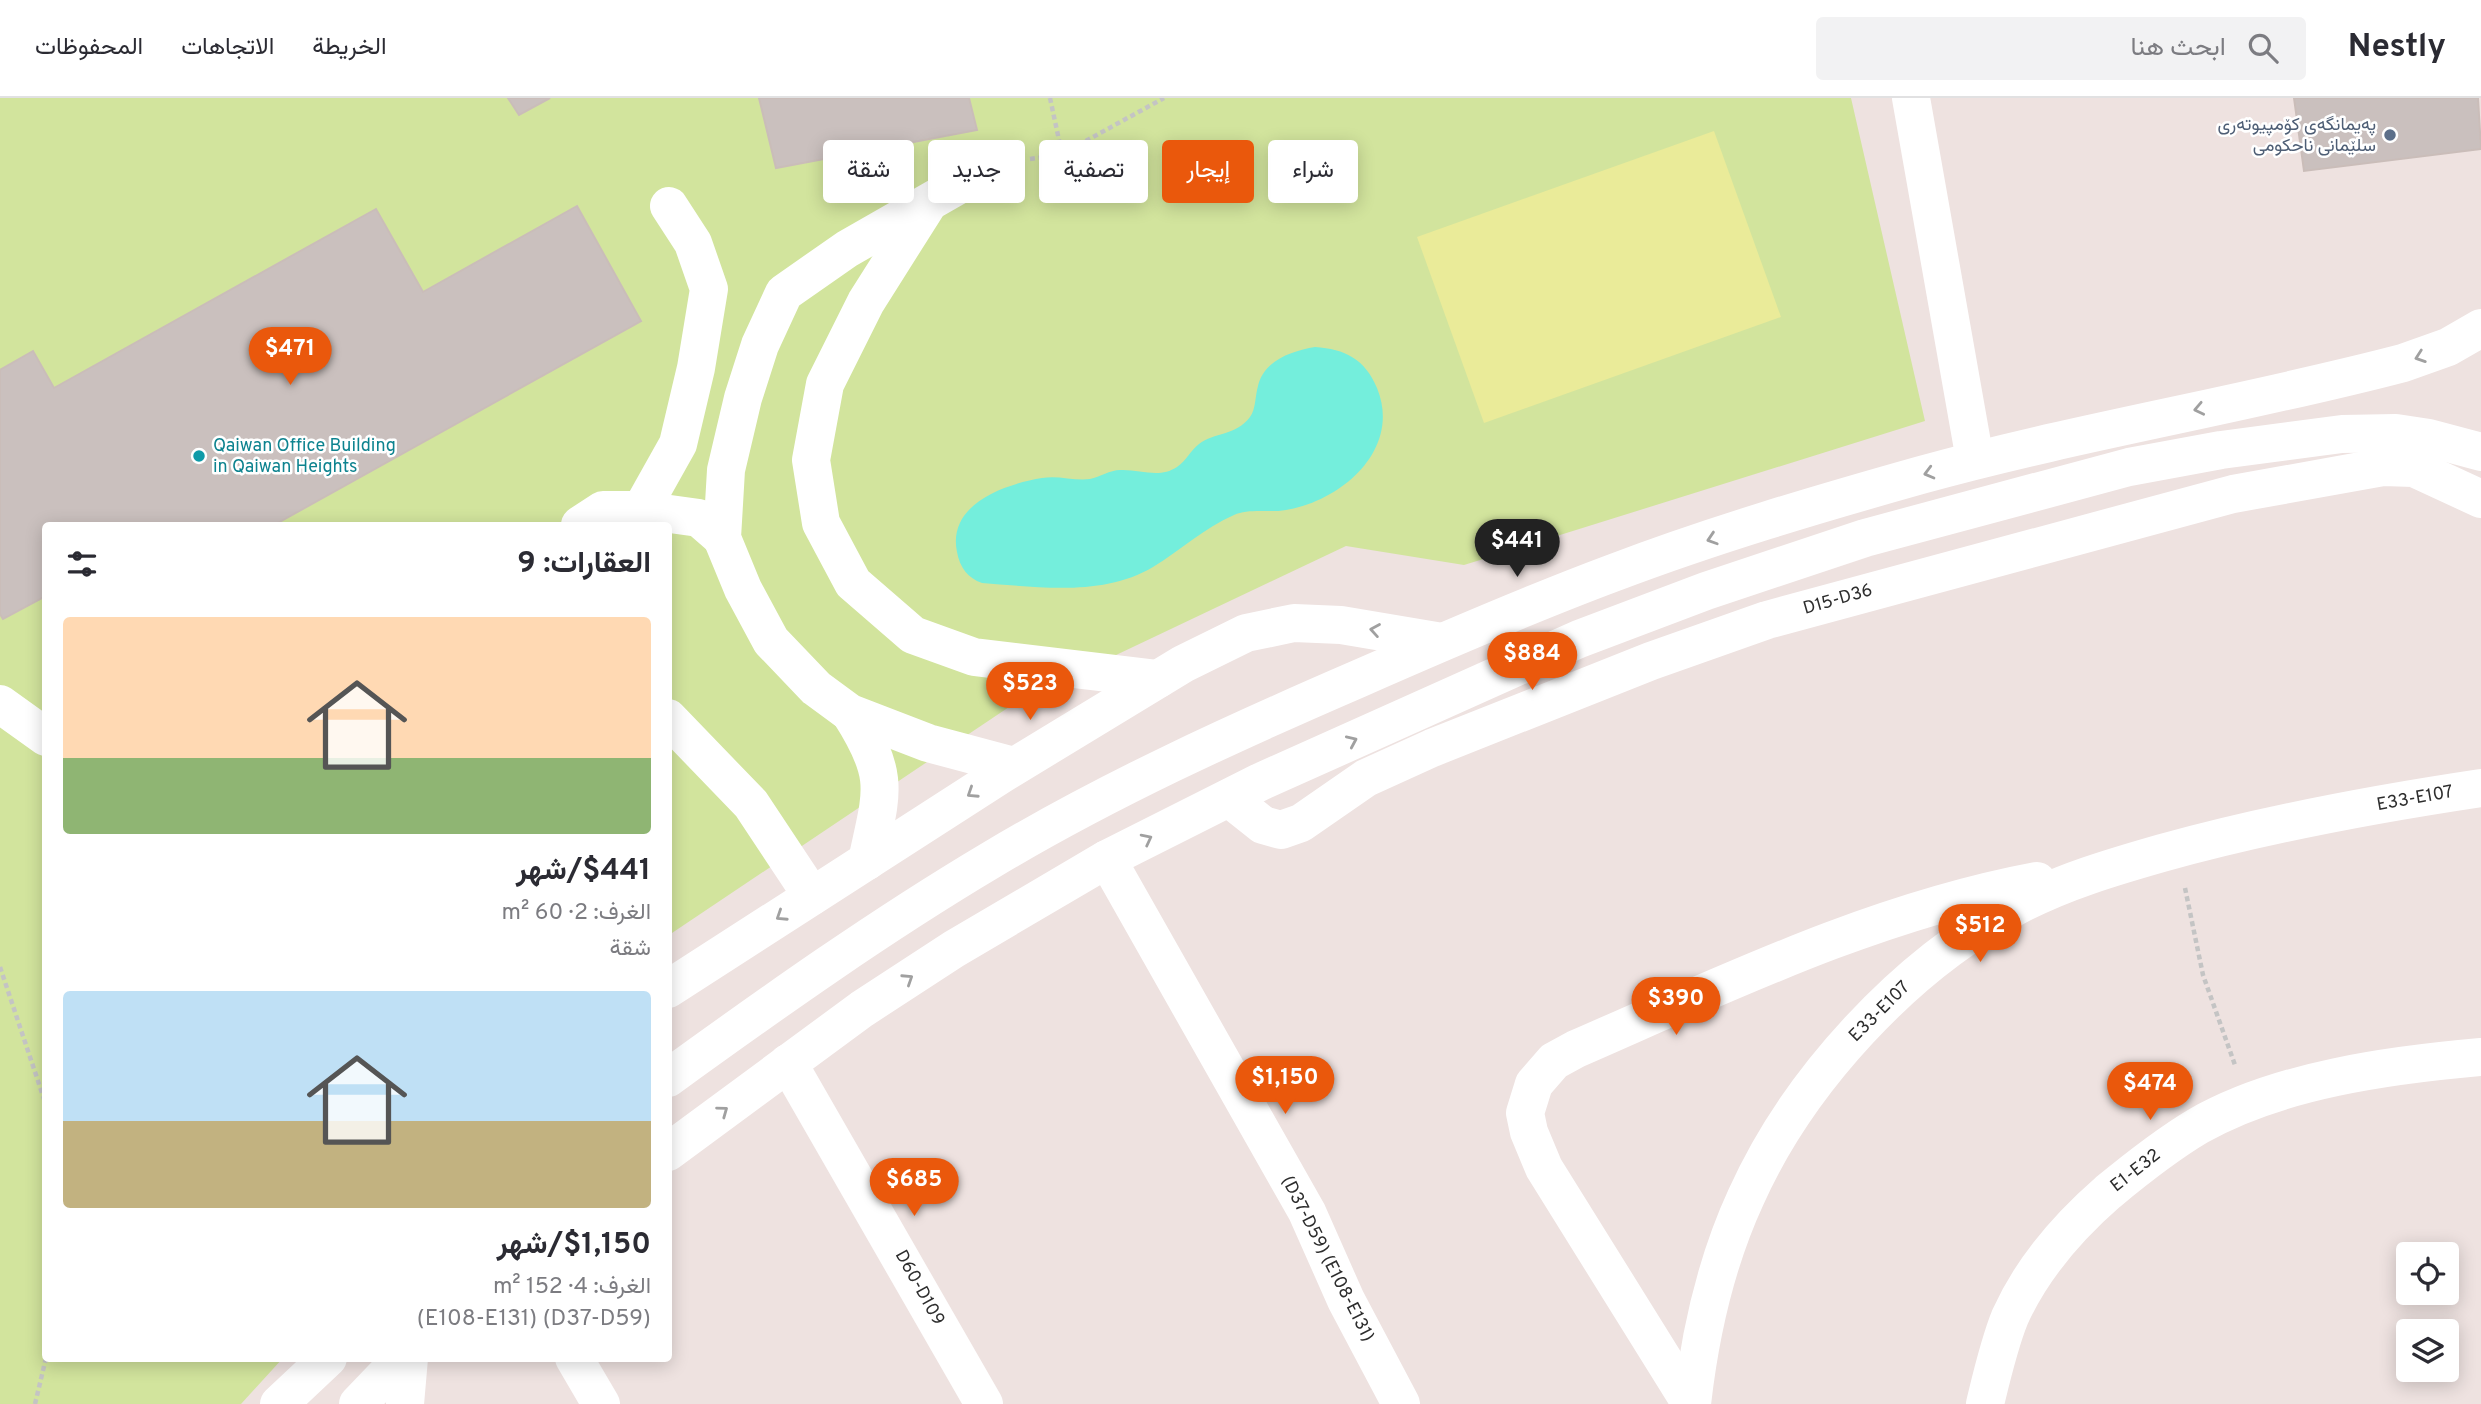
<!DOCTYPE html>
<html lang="ar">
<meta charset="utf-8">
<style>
body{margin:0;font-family:Overpass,Vazirmatn,sans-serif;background:#f2f2f3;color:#2b2b33;direction:rtl;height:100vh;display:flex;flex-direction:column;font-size:26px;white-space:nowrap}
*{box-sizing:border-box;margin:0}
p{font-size:23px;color:#7c7c81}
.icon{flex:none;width:38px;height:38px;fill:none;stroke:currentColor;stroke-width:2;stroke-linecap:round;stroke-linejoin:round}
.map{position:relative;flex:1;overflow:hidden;direction:ltr}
.drawer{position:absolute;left:42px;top:424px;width:630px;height:840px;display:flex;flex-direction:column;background:#fff;border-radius:7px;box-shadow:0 4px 18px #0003;direction:rtl}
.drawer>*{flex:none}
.guide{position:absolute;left:693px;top:42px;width:665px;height:63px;direction:rtl;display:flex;gap:14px}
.controls{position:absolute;left:2396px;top:1144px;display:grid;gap:14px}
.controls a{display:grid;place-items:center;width:63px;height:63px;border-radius:7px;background:#fff;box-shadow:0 4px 18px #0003;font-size:35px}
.price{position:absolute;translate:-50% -60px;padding:0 16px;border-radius:24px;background:#ea580c;color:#fff;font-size:23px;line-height:46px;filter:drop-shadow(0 2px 4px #0008)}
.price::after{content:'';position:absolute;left:50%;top:42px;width:21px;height:16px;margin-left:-10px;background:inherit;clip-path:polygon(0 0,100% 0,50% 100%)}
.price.current{background:#222;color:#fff}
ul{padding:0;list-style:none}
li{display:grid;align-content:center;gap:14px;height:371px;padding:0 21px}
li span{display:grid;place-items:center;height:217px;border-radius:7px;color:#555}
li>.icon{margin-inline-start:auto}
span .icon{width:126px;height:126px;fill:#fffc;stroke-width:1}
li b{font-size:30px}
h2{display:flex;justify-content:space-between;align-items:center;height:84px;padding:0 21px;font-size:30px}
.pill{padding:0 24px;border-radius:7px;background:#fff;box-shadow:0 4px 18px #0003;font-size:24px;line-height:63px}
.pill.current{background:#ea580c;color:#fff}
header{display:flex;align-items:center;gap:42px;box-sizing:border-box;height:98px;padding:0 35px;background:#fff;border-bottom:2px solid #e1e1e2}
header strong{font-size:33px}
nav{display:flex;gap:38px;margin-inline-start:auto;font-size:24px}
.search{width:490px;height:63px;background:#f2f2f3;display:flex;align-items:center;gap:18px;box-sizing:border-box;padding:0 24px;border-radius:7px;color:#7c7c81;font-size:26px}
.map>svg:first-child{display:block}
.green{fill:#d2e49d}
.pitch{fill:#eaeb99}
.water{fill:#74eedc}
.building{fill:#cac0be;stroke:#cabdb9;stroke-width:2}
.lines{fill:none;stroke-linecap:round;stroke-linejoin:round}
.path{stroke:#c4c4c4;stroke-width:4.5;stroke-dasharray:5 3.5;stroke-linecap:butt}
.minor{stroke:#fff;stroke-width:38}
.oneway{stroke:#a0a0a0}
.service-dot{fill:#5c6f8a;stroke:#fff;stroke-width:2.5}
.culture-dot{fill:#0f9aa8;stroke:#fff;stroke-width:2.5}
.labels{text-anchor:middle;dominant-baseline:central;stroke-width:5;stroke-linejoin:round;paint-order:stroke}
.service-label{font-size:18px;fill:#4e5e75;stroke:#fff;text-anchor:end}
.culture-label{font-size:18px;fill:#0d838f;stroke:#fff;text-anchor:start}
.street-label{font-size:18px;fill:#2d2d2d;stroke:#fff}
</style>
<header>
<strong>Nestly</strong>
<div class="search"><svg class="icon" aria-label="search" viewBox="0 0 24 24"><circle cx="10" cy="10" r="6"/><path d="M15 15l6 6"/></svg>ابحث هنا</div>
<nav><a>الخريطة</a><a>الاتجاهات</a><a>المحفوظات</a></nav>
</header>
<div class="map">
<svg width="2481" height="1306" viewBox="0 0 2481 1306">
<rect width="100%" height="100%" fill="#eee2e0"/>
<path class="green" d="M0,0H1851L1925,323L1464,467L1346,448L1015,605L669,837L668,427H46V1260H283L241,1306H0Z"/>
<path class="pitch" d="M1714,33L1781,219L1484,325L1417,139Z"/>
<path class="water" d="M1315,249C1345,251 1365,261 1377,290C1402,351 1342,403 1286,412C1270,415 1249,410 1234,417C1204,430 1181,452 1153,469C1103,499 1038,489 982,485C968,480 960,470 957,454C947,406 1005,386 1042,380C1058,377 1074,383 1090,381C1100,379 1110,372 1120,372C1140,371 1159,381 1177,369C1186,363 1191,352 1199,346C1214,334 1236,338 1250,319C1256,311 1255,298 1258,288C1264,262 1292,253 1315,249Z"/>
<g class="building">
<path d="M508,0H550L519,17Z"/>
<path d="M759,0H969L977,32L776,70Z"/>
<path d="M2294,0H2478L2481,51L2304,73Z"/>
<path d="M577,108L641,223L274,427H46V498L3,521L0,516V272L33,253L54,290L376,111L423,194Z"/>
</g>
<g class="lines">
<g class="path">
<path d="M1050,0L1062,56"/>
<path d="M1030,61L1062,56L1164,0"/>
<path d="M2185,790L2203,877L2235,967"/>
<path d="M0,869L46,1007"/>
<path d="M35,1306L46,1260"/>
</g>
<g class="minor">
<path d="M1911,0L1975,362"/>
<path d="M992,68L847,151L784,195L760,247L743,300L726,372L722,440L743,491L771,543L816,590L850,615L928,645L1014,668"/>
<path d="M926,109L866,204L825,286L811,362L821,425L853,485L913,537L974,559L1158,581"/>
<path d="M641,412L678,346L696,270L709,191L693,145L669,108"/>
<path d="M580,427L603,412H641L699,420L722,440"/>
<path d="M0,606L46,639"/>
<path d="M850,615C891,679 882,693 867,763"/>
<path d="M668,620L751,706L812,798"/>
<path d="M1229,700L1263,727L1281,732L1301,725L1366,680L1432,650L1651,563L1767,522L2233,396L2383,369L2414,370L2481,401"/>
<path d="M1107,761L1307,1114L1346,1202L1401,1306"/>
<path d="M668,891L1002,676L1183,566L1246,535L1294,525L1341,527L1442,544"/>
<path d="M788,965L984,1306"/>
<path d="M668,980C773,904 880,828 991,762C1108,692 1233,635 1358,581C1442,544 1527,507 1613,475C1713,437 1818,406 1921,377C2080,333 2243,307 2403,265L2448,249L2481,230"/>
<path d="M668,1054L862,911L954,851L1107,761L1260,684L1579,541L1706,493L1865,440L2129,369L2221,352L2342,336L2396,335L2429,340L2481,354"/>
<path d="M574,1260L601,1306"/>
<path d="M279,1306L328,1260"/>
<path d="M358,1306L402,1260"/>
<path d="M405,1306L409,1260"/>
<path d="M1691,1306L1544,1070L1529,1034L1525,1015L1534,986L1554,963L1576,951C1725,886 1876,813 2037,783"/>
<path d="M1692,1306C1700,1235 1716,1164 1746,1099C1798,983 1905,867 2017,808C2062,784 2113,769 2162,755C2266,726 2374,706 2481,690"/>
<path d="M1985,1306C1992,1277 1999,1246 2010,1219C2032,1170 2069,1128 2108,1094C2137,1070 2166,1047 2198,1028C2278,982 2390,967 2481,959"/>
</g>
</g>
<defs><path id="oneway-chevron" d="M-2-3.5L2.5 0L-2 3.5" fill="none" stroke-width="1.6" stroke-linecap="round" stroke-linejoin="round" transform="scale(1.75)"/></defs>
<g class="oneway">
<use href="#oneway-chevron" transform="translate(2420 259) rotate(161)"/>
<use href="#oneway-chevron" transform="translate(2199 311) rotate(168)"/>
<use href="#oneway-chevron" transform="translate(1929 375) rotate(165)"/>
<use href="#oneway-chevron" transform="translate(1712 441) rotate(162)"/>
<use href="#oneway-chevron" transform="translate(1375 532) rotate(-170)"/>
<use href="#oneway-chevron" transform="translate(1352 643) rotate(-24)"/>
<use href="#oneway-chevron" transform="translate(972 695) rotate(147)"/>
<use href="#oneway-chevron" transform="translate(1147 741) rotate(-27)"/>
<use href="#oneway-chevron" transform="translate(781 818) rotate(147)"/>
<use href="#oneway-chevron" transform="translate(908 881) rotate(-33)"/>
<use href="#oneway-chevron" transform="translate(723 1013) rotate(-36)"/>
</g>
<circle class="service-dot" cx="2390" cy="37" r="7"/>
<circle class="culture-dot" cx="199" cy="358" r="7"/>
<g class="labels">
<g class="service-label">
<text x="2376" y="27">پەیمانگەی کۆمپیوتەری<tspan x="2376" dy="21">سلێمانی ناحکومی</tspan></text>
</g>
<g class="culture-label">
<text x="213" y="348">Qaiwan Office Building<tspan x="213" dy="21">in Qaiwan Heights</tspan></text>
</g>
<g class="street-label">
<text transform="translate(1838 502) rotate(-16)">D15-D36</text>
<text transform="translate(2415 701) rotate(-10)">E33-E107</text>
<text transform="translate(1880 914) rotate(-45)">E33-E107</text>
<text transform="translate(2136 1073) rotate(-38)">E1-E32</text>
<text transform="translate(1327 1161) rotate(63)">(D37-D59) (E108-E131)</text>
<text transform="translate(919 1190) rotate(61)">D60-D109</text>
</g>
</g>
</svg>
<div class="controls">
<a><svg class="icon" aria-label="locate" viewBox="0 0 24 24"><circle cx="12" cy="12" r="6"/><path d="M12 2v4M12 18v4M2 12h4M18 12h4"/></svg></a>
<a><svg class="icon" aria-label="layers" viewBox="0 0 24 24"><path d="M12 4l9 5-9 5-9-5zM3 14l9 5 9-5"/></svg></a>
</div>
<b class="price" style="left:290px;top:289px">$471</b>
<b class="price current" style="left:1517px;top:481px">$441</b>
<b class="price" style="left:1532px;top:594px">$884</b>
<b class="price" style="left:1030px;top:624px">$523</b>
<b class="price" style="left:1980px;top:866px">$512</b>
<b class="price" style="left:1676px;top:939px">$390</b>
<b class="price" style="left:1285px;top:1018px">$1,150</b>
<b class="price" style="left:2150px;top:1024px">$474</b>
<b class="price" style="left:914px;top:1120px">$685</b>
<div class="guide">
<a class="pill">شراء</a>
<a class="pill current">إيجار</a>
<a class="pill">تصفية</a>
<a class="pill">جديد</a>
<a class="pill">شقة</a>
</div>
<section class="drawer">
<h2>العقارات: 9<svg class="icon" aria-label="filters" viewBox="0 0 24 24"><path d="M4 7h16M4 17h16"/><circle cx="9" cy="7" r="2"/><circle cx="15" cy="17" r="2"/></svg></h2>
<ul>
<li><span style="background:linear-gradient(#ffd9b3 65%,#8fb573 0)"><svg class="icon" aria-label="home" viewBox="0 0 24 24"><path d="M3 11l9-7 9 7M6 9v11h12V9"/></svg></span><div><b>$441/شهر</b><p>الغرف: 2 · 60 m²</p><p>شقة</p></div></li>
<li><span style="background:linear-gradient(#bfe0f5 60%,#c2b280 0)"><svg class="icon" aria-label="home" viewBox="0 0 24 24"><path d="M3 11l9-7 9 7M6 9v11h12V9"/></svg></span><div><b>$1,150/شهر</b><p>الغرف: 4 · 152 m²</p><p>(D37-D59) (E108-E131)</p></div></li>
</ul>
</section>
</div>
